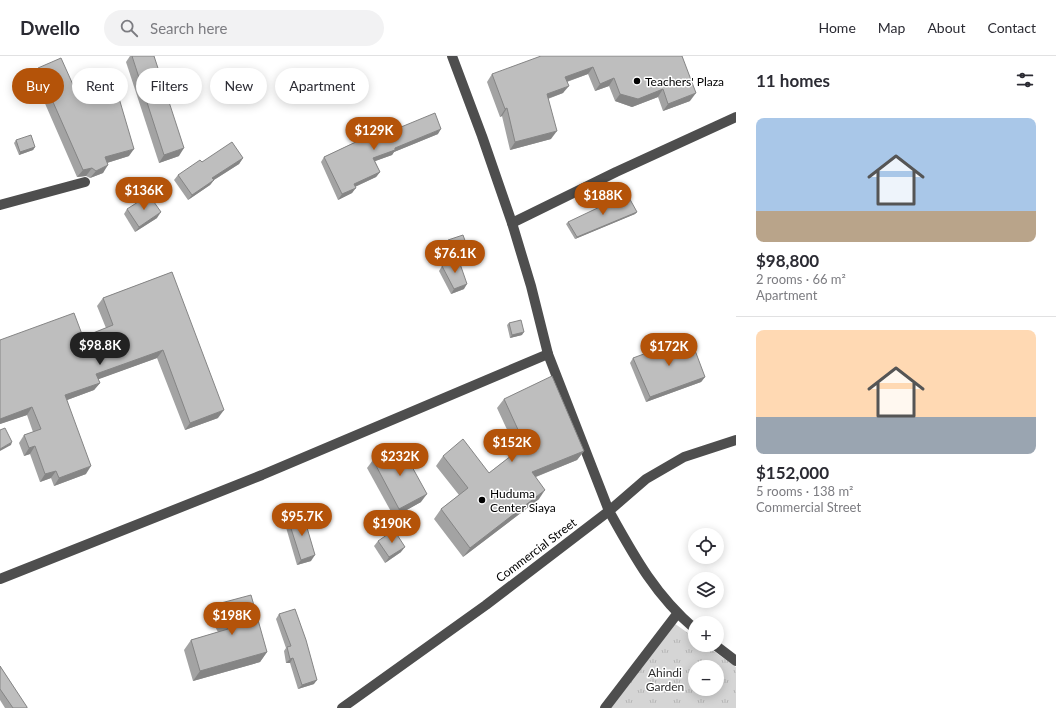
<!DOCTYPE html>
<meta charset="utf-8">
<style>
body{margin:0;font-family:Lato,sans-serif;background:#f2f2f3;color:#2b2b33;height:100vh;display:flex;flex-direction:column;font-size:15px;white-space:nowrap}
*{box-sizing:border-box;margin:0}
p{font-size:13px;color:#7c7c81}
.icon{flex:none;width:22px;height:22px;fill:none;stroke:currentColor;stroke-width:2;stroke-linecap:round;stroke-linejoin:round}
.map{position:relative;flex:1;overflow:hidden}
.side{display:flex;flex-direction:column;background:#fff;width:320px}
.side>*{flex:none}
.hud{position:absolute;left:12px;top:12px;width:380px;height:36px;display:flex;gap:8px}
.tools{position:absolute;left:688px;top:472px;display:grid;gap:8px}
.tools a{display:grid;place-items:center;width:36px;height:36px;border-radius:50%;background:#fff;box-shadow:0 2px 10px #0003;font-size:20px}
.price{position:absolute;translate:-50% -34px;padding:0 9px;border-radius:14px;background:#b45309;color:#fff;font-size:13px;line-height:26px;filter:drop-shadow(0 1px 2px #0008)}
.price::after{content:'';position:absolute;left:50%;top:24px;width:12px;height:9px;margin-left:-6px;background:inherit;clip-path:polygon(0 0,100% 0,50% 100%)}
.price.active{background:#222;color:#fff}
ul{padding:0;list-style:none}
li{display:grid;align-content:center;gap:8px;height:212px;padding:0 20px}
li+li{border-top:1px solid #e1e1e2}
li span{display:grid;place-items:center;height:124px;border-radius:8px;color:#555}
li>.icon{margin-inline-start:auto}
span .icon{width:72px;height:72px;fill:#fffc;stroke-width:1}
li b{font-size:17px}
h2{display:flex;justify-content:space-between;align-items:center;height:48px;padding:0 20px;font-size:17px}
.tag{padding:0 14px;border-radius:18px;background:#fff;box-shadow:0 2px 10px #0003;font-size:14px;line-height:36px}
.tag.active{background:#b45309;color:#fff}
header{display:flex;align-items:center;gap:24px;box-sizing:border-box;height:56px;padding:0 20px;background:#fff;border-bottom:1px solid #e1e1e2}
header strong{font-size:19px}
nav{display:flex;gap:22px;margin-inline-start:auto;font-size:14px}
.search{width:280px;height:36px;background:#f2f2f3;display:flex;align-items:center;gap:10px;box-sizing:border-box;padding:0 14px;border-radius:22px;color:#7c7c81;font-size:15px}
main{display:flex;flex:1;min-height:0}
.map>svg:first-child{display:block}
.park{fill:url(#park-tufts);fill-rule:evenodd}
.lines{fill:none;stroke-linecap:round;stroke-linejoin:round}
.minor{stroke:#4e4e4e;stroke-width:10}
.wall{fill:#a3a3a3}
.shaded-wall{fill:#858585}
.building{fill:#bebebe;stroke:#858585}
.poi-dot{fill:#000;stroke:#fff;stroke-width:1.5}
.labels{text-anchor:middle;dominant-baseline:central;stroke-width:3;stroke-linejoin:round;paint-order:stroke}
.poi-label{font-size:12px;fill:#000;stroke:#fff;text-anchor:start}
.street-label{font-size:12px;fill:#000;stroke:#fff}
.park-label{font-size:12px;fill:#2c2c2c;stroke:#fff}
</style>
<header>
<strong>Dwello</strong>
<div class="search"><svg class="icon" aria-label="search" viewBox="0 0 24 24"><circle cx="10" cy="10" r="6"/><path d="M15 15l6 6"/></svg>Search here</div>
<nav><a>Home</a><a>Map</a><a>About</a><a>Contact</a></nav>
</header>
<main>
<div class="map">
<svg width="736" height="652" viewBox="0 0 736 652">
<defs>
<pattern id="park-tufts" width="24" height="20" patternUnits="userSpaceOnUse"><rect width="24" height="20" fill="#d5d5d5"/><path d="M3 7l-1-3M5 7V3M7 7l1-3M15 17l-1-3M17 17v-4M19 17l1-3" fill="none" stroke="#b5b5b5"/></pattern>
</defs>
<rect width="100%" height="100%" fill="#fff"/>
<path class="park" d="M671,565L695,582V589H705L736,611V652H605ZM695,611H717V633H695Z"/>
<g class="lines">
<g class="minor">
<path d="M0,149L85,126"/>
<path d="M512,167L616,116L736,61"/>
<path d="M0,523L262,419L548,298"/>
<path d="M695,573C655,539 634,500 609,455L646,423L684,401L736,384"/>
<path d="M715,589L736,605"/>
<path d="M342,652L486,549L609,455L548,298L531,230L512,167L482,80L452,0"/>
<path d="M605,652L677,558"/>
</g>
</g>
<g class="wall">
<path d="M130,0H154L179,100L159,107L126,6Z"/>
<path d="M682,0L690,45L663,55L658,41L632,51L615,45L609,30L595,35L588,18L567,26L563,37L548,43L551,83L510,94L502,60L500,61L487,26L492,18Z"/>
<path d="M38,12L74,31L129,100L107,107L103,117L90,122L86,120L77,121L33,20Z"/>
<path d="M372,70L389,76L438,78L394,96L392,99L375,105L380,116L376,121L355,131L352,137L338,144L321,106L324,101L370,79L369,75Z"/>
<path d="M16,84L35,91L33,94L19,99L14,87Z"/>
<path d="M243,102L239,108L214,124L210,129L188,144L174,124L178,119L202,106Z"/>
<path d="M127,153L157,162L135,176L124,158Z"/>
<path d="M637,156L635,158L575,183L566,168L568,166Z"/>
<path d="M448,184L465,193L450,199L446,187Z"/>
<path d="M442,210L464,233L451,238L439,215Z"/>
<path d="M172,216L218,362L185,374L157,302L98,323L100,327L94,334L67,344L86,418L54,430L51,422L40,426L30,398L24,400L19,387L24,379L33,376L27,359L0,368V284L83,281L106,272L97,250L103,242Z"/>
<path d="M509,267L522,279L510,282L507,269Z"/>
<path d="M633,302L705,321L701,326L646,346L630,307Z"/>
<path d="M504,343L584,395L577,404L536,421L539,443L463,501L434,463L441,453L459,439L436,410L443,400L489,417L517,395L497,352Z"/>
<path d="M373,404L421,446L394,461L367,412Z"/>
<path d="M288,463L311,505L297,509L285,468Z"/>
<path d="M378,485L401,496L385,507L374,490Z"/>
<path d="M216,552L267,596L260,606L193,625L184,594L191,584L218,576L210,562Z"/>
<path d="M279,558L314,628L298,633L290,607H286L284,595L286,592L276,563Z"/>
<path d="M0,610L27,652H5L0,644Z"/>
</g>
<g class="shaded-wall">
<path d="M593,11L588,18L560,28L565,21Z"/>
<path d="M614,22L609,30L595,35L600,28Z"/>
<path d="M569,30L563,37L541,45L547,38Z"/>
<path d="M663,33L658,41L632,51L615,45L620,38Z"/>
<path d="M696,37L690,45L663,55L668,48Z"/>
<path d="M507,52L502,60L500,61L505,53Z"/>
<path d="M441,73L438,78L394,96L392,99L370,107L373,102L395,92Z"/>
<path d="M557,75L551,83L510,94L515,86Z"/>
<path d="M35,91L33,94L19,99L20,96Z"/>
<path d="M184,92L179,100L159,107L164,99Z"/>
<path d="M134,93L129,100L100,109L105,101Z"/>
<path d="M243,102L239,108L209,127L212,122Z"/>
<path d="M108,109L103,117L90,122L96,115Z"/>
<path d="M92,112L86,120L77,121L83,114Z"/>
<path d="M380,116L376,121L350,133L354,128Z"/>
<path d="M214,124L210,129L188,144L192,139Z"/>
<path d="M356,132L352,137L338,144L342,138Z"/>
<path d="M161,156L157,162L135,176L139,171Z"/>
<path d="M637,156L635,158L575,183L577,181Z"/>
<path d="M467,190L465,193L450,199L452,196Z"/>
<path d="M467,228L464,233L451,238L454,233Z"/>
<path d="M524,276L522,279L510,282L512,279Z"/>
<path d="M163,294L157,302L91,326L96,318Z"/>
<path d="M705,321L701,326L646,346L650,341Z"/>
<path d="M100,327L94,334L59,347L65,339Z"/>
<path d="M32,351L27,359L0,368V363Z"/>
<path d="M224,354L218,362L185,374L190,367Z"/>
<path d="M12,386L11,389L0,395V393Z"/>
<path d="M35,390L30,398L24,400L29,392Z"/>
<path d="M584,395L577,404L525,425L532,416Z"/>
<path d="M91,410L86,418L54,430L59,422Z"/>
<path d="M56,415L51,422L40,426L45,418Z"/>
<path d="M545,434L539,443L463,501L470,492Z"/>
<path d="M427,438L421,446L394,461L399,453Z"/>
<path d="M405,491L401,496L385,507L389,501Z"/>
<path d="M315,499L311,505L297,509L301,504Z"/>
<path d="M267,596L260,606L193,625L200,615Z"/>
<path d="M293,602L290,607H286L290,603Z"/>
<path d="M317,624L314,628L298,633L302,629Z"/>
</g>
<g class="building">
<path d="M132,0H154L184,92L164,99Z"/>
<path d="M541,0H682L696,37L668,48L663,33L638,43L620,38L614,22L600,28L593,11L565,21L569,30L547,38L557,75L515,86L507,52L505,53L492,18Z"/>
<path d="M61,2L74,31L111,15L134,93L105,101L108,109L96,115L92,112L83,114L38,12Z"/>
<path d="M435,57L441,73L395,92V94L373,102L380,116L354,128L356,132L342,138L324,101L375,77L372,70L387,65L389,76Z"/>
<path d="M31,79L35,91L20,96L16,84Z"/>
<path d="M232,86L243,102L212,122L214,124L192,139L178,119L200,104L202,106Z"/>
<path d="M627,138L637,156L577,181L568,166Z"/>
<path d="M149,139L161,156L139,171L127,153Z"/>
<path d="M463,179L467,190L452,196L448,184Z"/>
<path d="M458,202L467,228L454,233L442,210Z"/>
<path d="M172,216L224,354L190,367L163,294L96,318L100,327L65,339L91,410L59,422L56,415L45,418L35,390L29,392L24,379L41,373L32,351L0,363V284L74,257L83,281L113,269L103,242Z"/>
<path d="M521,264L524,276L512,279L509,267Z"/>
<path d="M690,281L705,321L650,341L633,302Z"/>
<path d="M552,320L584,395L532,416L545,434L470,492L441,453L468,432L443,400L463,383L489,417L525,389L504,343Z"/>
<path d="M5,372L12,386L0,393V374Z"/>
<path d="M400,389L427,438L399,453L373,404Z"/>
<path d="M303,458L315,499L301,504L288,463Z"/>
<path d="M394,474L405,491L389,501L378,485Z"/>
<path d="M251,539L267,596L200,615L191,584L228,573L216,552L221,547Z"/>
<path d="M295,553L306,584L317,624L302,629L293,602L290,603L287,591L291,590L279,558Z"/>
<path d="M0,610L27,651V652H13L0,633Z"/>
</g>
<g class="poi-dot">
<circle cx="637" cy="25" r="4"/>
<circle cx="482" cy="444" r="4"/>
</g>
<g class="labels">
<g class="poi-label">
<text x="645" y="25">Teachers' Plaza</text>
<text x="490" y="437">Huduma<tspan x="490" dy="14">Center Siaya</tspan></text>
</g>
<g class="street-label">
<text transform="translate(536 494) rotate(-37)">Commercial Street</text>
</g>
<g class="park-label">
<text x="665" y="616">Ahindi<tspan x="665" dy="14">Garden</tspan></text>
</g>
</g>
</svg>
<div class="tools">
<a><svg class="icon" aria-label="locate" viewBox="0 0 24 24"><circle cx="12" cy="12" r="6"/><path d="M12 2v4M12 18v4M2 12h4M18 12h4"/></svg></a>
<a><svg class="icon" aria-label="layers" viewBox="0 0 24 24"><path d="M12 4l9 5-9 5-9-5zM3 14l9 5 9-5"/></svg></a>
<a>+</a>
<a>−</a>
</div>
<b class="price" style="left:374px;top:95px">$129K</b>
<b class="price" style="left:144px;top:155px">$136K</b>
<b class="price" style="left:603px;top:160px">$188K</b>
<b class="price" style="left:455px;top:218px">$76.1K</b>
<b class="price active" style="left:100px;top:310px">$98.8K</b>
<b class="price" style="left:669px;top:311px">$172K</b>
<b class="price" style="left:512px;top:407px">$152K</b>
<b class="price" style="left:400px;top:421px">$232K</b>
<b class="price" style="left:302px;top:481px">$95.7K</b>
<b class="price" style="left:392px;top:488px">$190K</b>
<b class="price" style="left:232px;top:580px">$198K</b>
<div class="hud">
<a class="tag active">Buy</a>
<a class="tag">Rent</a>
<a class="tag">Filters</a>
<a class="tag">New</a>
<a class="tag">Apartment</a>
</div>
</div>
<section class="side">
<h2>11 homes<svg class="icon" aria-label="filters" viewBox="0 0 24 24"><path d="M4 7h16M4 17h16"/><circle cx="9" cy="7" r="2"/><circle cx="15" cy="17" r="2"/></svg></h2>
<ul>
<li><span style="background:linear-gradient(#a9c7e8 75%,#b9a48a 0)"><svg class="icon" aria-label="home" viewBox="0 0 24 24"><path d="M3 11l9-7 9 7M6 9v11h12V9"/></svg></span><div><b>$98,800</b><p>2 rooms · 66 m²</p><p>Apartment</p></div></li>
<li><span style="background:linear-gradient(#ffd9b3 70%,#9aa5b1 0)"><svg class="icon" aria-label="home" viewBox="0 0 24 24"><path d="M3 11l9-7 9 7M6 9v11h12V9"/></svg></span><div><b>$152,000</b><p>5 rooms · 138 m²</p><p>Commercial Street</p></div></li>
</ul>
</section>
</main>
